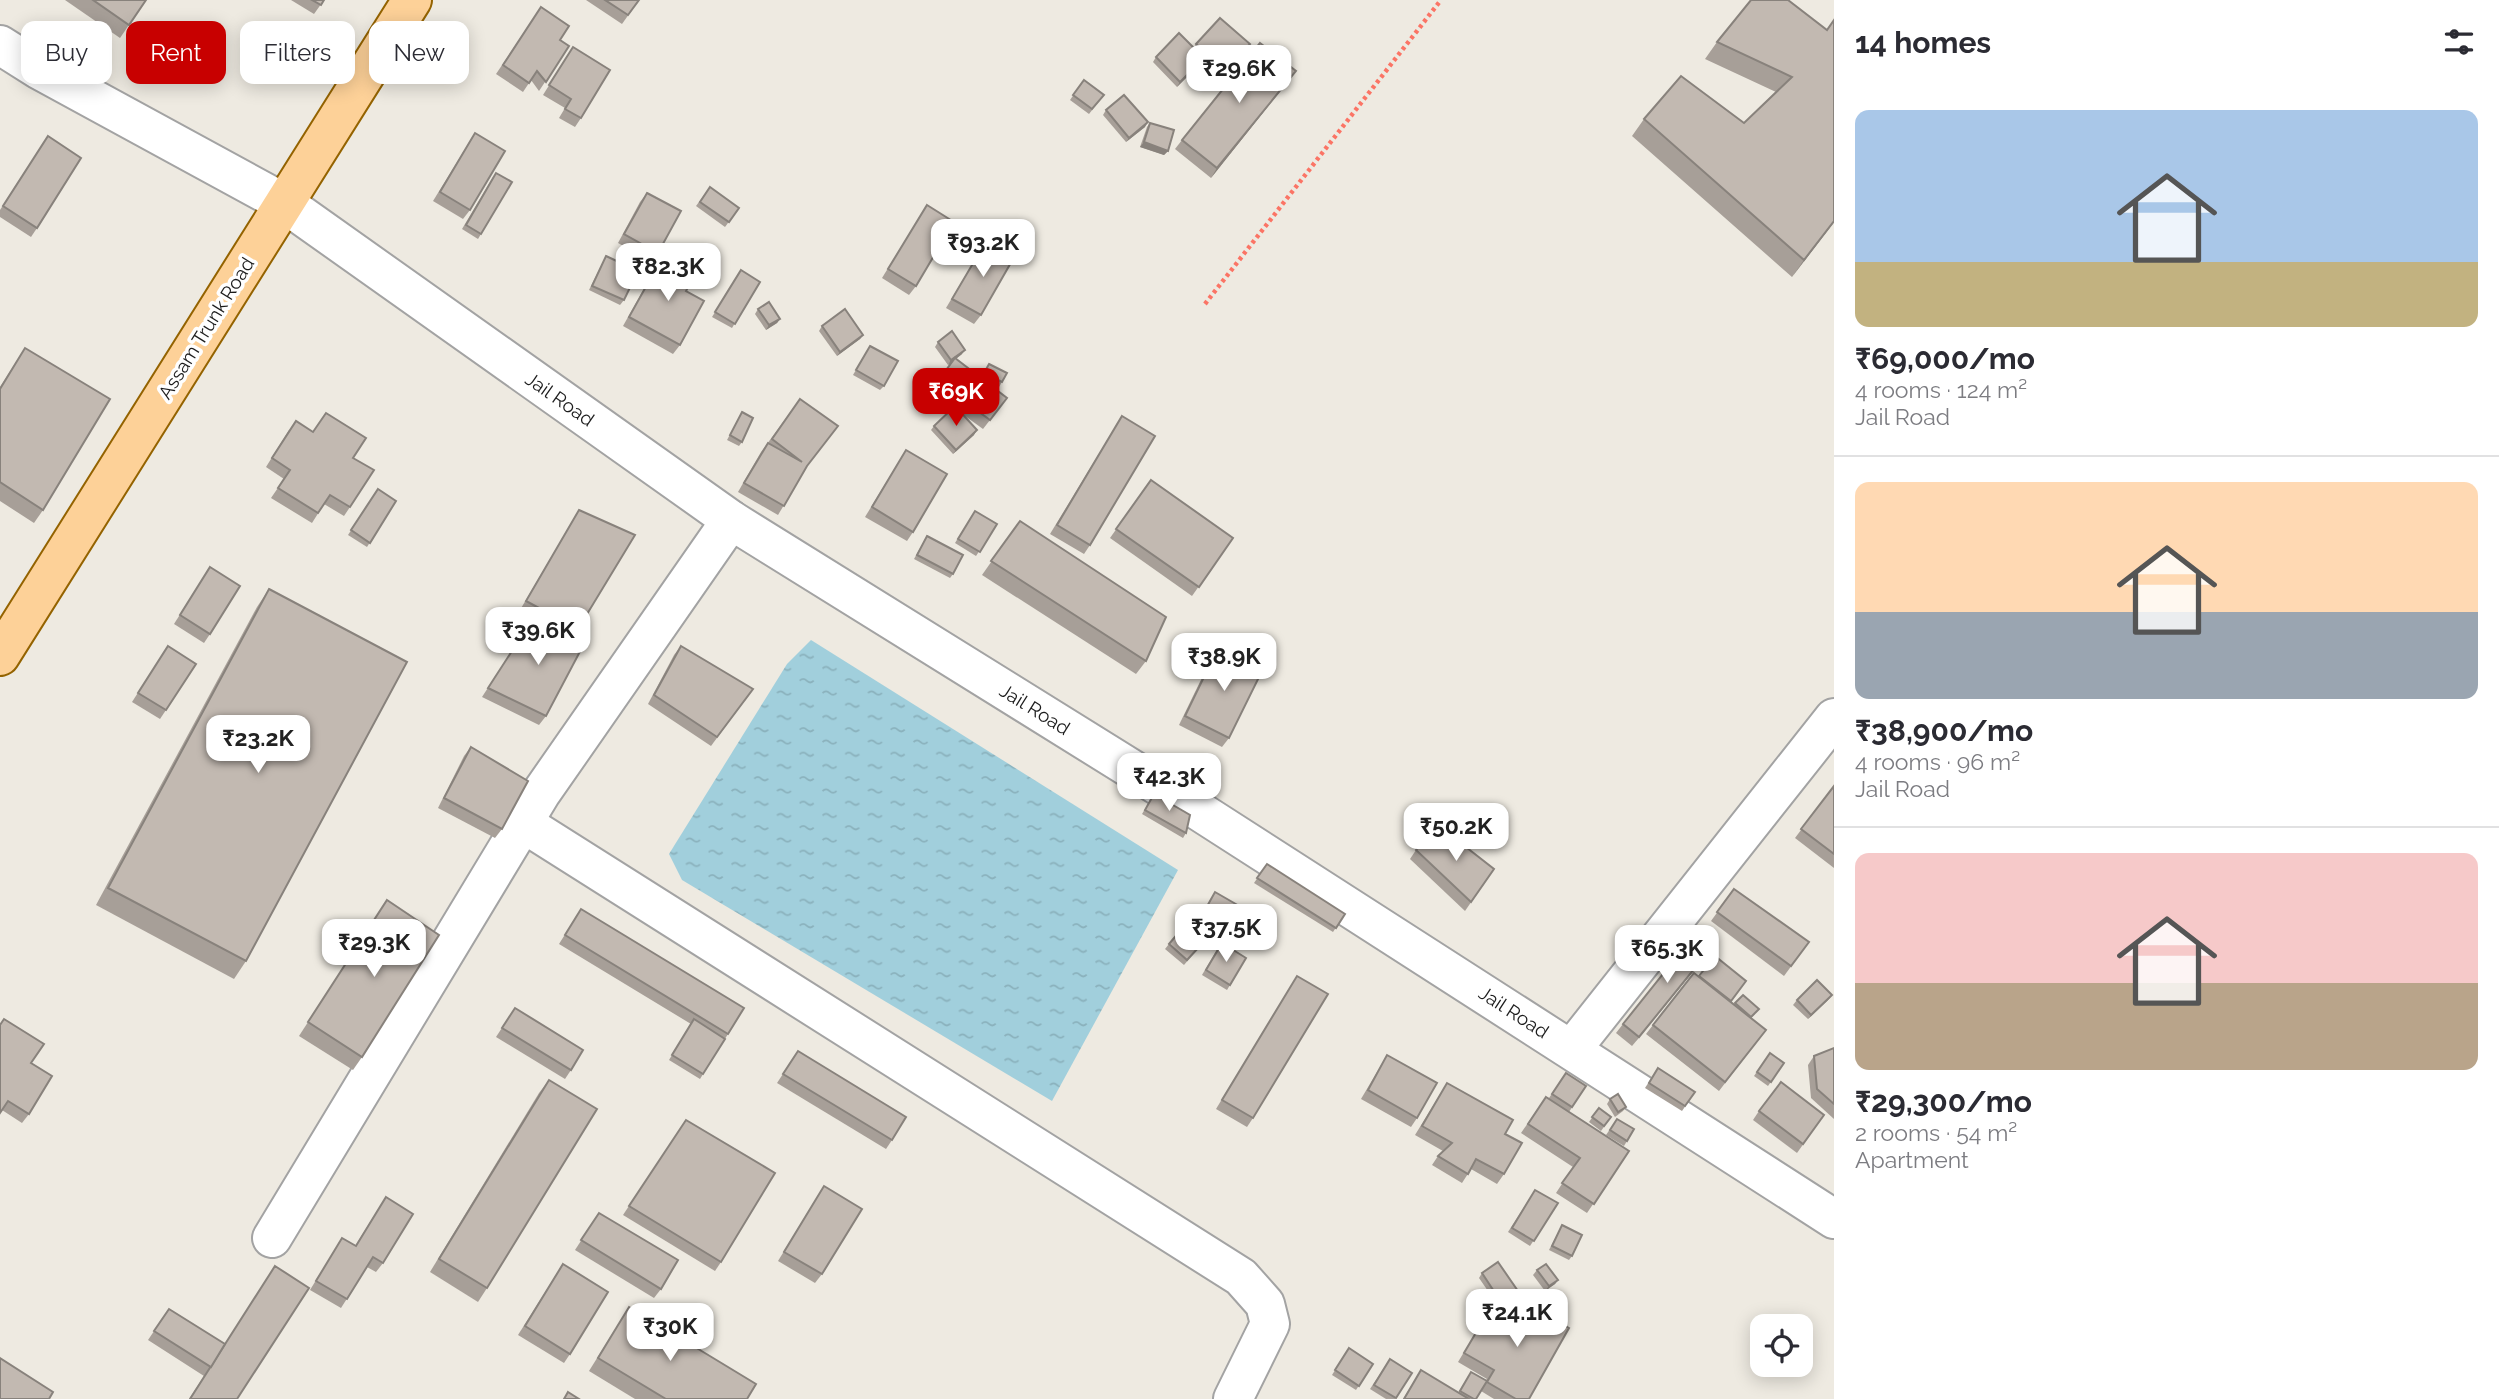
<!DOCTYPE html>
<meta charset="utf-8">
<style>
body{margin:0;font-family:Raleway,sans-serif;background:#f7f7f7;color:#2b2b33;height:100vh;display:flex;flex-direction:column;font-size:26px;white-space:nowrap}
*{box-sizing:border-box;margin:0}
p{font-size:23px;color:#7c7c81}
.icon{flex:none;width:38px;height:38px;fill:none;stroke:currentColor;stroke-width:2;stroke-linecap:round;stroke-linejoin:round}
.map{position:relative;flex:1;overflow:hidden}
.details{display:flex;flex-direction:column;background:#fff;width:665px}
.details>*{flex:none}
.hud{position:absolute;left:21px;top:21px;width:665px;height:63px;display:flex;gap:14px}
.tools{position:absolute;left:1750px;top:1314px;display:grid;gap:14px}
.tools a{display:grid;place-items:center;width:63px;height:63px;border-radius:14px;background:#fff;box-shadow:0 4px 18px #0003;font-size:35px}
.price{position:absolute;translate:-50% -60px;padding:0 16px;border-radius:14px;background:#fff;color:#222;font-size:23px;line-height:46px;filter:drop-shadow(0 2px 4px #0008)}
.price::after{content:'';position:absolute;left:50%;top:42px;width:21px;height:16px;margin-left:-10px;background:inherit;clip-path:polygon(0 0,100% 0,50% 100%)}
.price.current{background:#c80000;color:#fff}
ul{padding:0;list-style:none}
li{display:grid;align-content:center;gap:14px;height:371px;padding:0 21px}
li+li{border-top:2px solid #e1e1e2}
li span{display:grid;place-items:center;height:217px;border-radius:14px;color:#555}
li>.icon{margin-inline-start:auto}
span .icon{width:126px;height:126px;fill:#fffc;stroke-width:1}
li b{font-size:30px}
h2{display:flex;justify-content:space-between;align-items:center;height:84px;padding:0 21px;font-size:30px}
.pill{padding:0 24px;border-radius:14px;background:#fff;box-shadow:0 4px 18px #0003;font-size:24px;line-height:63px}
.pill.current{background:#c80000;color:#fff}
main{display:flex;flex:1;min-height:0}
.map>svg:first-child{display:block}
.water{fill:url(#water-ripples)}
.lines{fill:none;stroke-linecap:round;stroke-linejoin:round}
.minor-casing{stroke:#a3a3a3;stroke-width:42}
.tertiary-casing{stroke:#a3a3a3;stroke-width:42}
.primary-casing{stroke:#946300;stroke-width:42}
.path{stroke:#fb7465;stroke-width:4.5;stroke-dasharray:3.5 3.5;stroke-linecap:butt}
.minor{stroke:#fff;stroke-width:38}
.tertiary{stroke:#fff;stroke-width:38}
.primary{stroke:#fdd198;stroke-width:38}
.wall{fill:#a79f98}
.shaded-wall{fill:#88827c}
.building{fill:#c2b9b1;stroke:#88827c;stroke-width:2}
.labels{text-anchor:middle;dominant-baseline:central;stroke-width:7;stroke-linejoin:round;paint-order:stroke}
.street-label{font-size:19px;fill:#1c1c1c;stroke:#fff}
</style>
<main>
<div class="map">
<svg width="1834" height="1399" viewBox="0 0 1834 1399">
<defs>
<pattern id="water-ripples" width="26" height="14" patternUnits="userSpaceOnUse" patternTransform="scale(1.75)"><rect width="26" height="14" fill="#a1cfdc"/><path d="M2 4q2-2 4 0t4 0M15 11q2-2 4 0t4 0" fill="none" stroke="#8ab1bc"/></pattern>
</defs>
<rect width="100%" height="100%" fill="#eeeae1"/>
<path class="water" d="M811,640L1178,870L1052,1101L682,880L669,854L787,664Z"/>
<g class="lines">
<g class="minor-casing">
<g id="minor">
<path d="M0,45L38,69L284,203"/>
<path d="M523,823L1241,1277L1265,1304L1270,1324L1233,1399"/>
<path d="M1572,1049L1834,718"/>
<path d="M272,1238L541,793L731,520"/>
</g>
</g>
<g class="tertiary-casing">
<path id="tertiary" d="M284,203L731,520L1199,811L1834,1219"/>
</g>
<g class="primary-casing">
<path id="primary" d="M0,656L412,0"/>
</g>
<path class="path" d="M1205,304L1441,0"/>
<use href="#minor" class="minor"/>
<use href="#tertiary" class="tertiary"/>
<use href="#primary" class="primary"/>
</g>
<g class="wall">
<path d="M65,0H146L120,38Z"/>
<path d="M291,0H324L314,14Z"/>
<path d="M586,0H639L622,24Z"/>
<path d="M541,7L560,40L569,46L539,91L531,80L523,92L496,74Z"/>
<path d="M1834,20V222L1792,277L1632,136L1644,119L1744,123L1776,92L1705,59L1717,42L1827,30Z"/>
<path d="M1196,44L1246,49L1222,75L1204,59L1177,87L1153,62L1156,57L1194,48Z"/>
<path d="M573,47L581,118L575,127L559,118L565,108L543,95Z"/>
<path d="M1296,71L1211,178L1175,149L1182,140Z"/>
<path d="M1084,80L1104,95L1089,114L1070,100Z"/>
<path d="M1106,110L1145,127L1126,142L1103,115Z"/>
<path d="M1150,123L1168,151L1164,155L1140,147L1147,127Z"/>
<path d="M475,133L470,210L463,219L433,201Z"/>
<path d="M42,145L37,228L31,237L0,217V210Z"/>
<path d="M493,177L481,234L478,239L462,229Z"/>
<path d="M710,187L739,208L725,227L696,206Z"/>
<path d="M647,193L658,253L652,262L618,243L640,202Z"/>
<path d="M927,205L916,286L909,295L882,278Z"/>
<path d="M985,243L981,315L974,324L946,308Z"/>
<path d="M606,256L624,300L620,305L589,290Z"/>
<path d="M662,258L686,291L680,345L673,354L623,326L656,267Z"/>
<path d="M741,270L760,282L732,328L712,317Z"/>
<path d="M758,309L780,319L777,323L766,330L755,314Z"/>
<path d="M822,326L863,335L860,339L837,356L819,331Z"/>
<path d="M938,342L962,354L956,359L1007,398L983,429L961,413L974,435L953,454L931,430L934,426L954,407L932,390L953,361L948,365L935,347Z"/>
<path d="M870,346L884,386L880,390L853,375Z"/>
<path d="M25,348L43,510L34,523L0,501V387Z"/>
<path d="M989,364L1002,382L999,387L981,378Z"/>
<path d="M800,399L805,470L778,515L738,492L761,452Z"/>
<path d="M742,412V442L739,446L727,440Z"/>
<path d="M1122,416L1090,545L1084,554L1050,534Z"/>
<path d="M289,430L353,458L350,507L344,516L324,504L312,523L271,498L284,479L266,467Z"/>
<path d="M906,450L913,532L907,541L865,517Z"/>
<path d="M1151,480L1233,538L1192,596L1110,538Z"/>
<path d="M378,489L396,501L367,547L348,535Z"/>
<path d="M579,510L578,629L573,637L546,716L539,725L482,697L526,629L556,630L520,610Z"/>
<path d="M975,511L997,524L976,556L955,543Z"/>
<path d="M1020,521L1146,661L1136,674L982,575Z"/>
<path d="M927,536L953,574L950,578L914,559Z"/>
<path d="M210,567V634L204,643L174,624Z"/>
<path d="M269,589L246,961L234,979L96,905L257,607Z"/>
<path d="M168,646L166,710L160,719L132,702Z"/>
<path d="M681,646L753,689L711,746L648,704L674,655Z"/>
<path d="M1218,648L1229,738L1222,747L1179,725L1212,657Z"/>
<path d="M471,747L502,829L495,838L438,808L464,756Z"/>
<path d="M1834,786V868L1795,838Z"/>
<path d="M1154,794L1186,833L1183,838L1142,814Z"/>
<path d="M1416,850L1494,869L1465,911L1410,859Z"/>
<path d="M1267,864L1345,914L1333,932L1254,883Z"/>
<path d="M1734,889L1809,942L1784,976L1711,921Z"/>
<path d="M1212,897L1225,934L1222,938L1196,923Z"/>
<path d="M387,900L362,1057L353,1070L299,1036Z"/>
<path d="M581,909L728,1034L700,1079L669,1060L691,1024L559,944Z"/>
<path d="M1169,944L1199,947L1184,965L1165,949Z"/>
<path d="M1218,948L1230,985L1227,990L1202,975Z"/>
<path d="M1705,957L1632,1046L1616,1033L1623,1024Z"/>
<path d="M1297,976L1253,1118L1247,1127L1216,1109Z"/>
<path d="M1743,995L1755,1014L1751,1018L1766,1030L1719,1091L1646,1034L1653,1025L1731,1001L1734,1004Z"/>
<path d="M1832,995L1828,1000L1808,1019L1793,1005L1797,1000Z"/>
<path d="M515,1008L571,1070L565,1079L496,1037Z"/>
<path d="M1834,1048V1119L1811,1098L1808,1065L1814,1056Z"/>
<path d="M798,1051L892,1140L886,1149L777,1083Z"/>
<path d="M1770,1053L1784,1063L1768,1086L1754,1076Z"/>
<path d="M1387,1055L1417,1118L1411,1127L1361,1099Z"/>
<path d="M31,1063L29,1114L22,1123L2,1110Z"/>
<path d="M1658,1068L1695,1092L1682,1111L1645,1088Z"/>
<path d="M1566,1073L1586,1086L1569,1112L1629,1151L1587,1213L1556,1193L1573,1167L1521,1133L1546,1097L1549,1098Z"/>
<path d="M549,1080L487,1288L478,1302L430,1272L539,1093Z"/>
<path d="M1447,1083L1505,1134L1504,1174L1497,1184L1471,1169L1462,1183L1432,1165L1438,1156L1443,1151L1415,1135Z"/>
<path d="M1610,1099L1626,1107L1623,1111L1615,1117L1607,1104Z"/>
<path d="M1599,1108L1611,1117L1601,1131L1589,1122Z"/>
<path d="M1759,1111L1824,1115L1797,1153L1753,1120Z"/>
<path d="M1617,1119L1634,1129L1624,1146L1606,1135Z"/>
<path d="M686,1120L721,1262L715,1271L623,1215Z"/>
<path d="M824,1186L822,1274L815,1283L778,1261Z"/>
<path d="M1535,1190L1558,1203L1530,1246L1508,1232Z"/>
<path d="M386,1197L383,1263L376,1272L367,1267L341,1308L310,1290L342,1238L355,1246Z"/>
<path d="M599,1213L661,1289L654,1298L575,1250Z"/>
<path d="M1562,1225L1572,1256L1569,1260L1549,1250Z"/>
<path d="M563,1264L570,1354L564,1363L518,1335Z"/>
<path d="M275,1266L237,1399H189L204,1376L148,1340L169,1309L225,1344Z"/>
<path d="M1537,1270L1558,1280L1555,1284L1545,1291L1533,1275Z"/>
<path d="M1482,1273L1516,1299L1501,1309L1522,1321L1531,1306L1529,1399H1494L1481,1391L1476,1399H1403L1421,1370L1458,1393L1471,1372L1486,1380L1487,1379L1458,1362L1493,1304L1499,1307L1479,1278Z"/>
<path d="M629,1307L747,1399H635L589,1371Z"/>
<path d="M1349,1348L1373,1364L1356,1390L1332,1375Z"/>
<path d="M1390,1359L1412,1373L1395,1399H1386L1370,1389Z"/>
</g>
<g class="shaded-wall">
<path d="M1204,58L1201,63L1177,87L1180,82Z"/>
<path d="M1296,71L1289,80L1211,178L1217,168Z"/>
<path d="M1148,122L1145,127L1126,142L1129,138Z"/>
<path d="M1144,142L1168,151L1164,155L1140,147Z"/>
<path d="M1834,221V222L1792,277L1804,260Z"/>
<path d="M780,319L777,323L766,330L769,325Z"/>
<path d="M863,335L860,339L837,356L840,352Z"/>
<path d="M965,350L962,354L948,365L951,360Z"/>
<path d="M977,430L974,435L953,454L956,450Z"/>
<path d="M1712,947L1705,957L1632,1046L1639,1037Z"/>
<path d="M1832,995L1828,1000L1808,1019L1811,1015Z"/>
<path d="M1558,1280L1555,1284L1545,1291L1549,1286Z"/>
<path d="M1520,1294L1516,1299L1500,1309L1503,1305Z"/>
</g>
<g class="building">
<path d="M93,0H146L129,25Z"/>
<path d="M312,0H324L321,5Z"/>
<path d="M605,0H639L628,15Z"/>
<path d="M1751,0H1788L1827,30L1834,20V221L1804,260L1644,119L1681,76L1744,123L1792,77L1717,42Z"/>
<path d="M541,7L569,26L560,40L569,46L546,82L537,71L529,83L503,65Z"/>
<path d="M1220,18L1250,44L1226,71L1196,44Z"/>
<path d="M1179,33L1204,58L1180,82L1156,57Z"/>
<path d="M1260,43L1296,71L1217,168L1182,140Z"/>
<path d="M573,47L610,70L581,118L565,109L571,99L549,85Z"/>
<path d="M1084,80L1104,95L1092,109L1073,95Z"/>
<path d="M1124,95L1148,122L1129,138L1106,110Z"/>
<path d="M1150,123L1174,130L1168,151L1144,142Z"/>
<path d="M475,133L505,151L470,210L440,192Z"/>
<path d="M48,136L81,158L37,228L3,206Z"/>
<path d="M496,173L512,182L481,234L466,225Z"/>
<path d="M710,187L739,208L729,222L700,202Z"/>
<path d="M647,193L681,211L658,253L624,234Z"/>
<path d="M927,205L954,222L916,286L888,269Z"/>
<path d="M985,243L1013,259L981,315L952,299Z"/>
<path d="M606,256L638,271L624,300L592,286Z"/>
<path d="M662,258L694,276L686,291L704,301L680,345L629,317Z"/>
<path d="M741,270L760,282L735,324L715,312Z"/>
<path d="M769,302L780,319L769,325L758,309Z"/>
<path d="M845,309L863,335L840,352L822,326Z"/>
<path d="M952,331L965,350L951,360L938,342Z"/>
<path d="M870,346L898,361L884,386L856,370Z"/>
<path d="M25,348L110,399L43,510L0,482V389Z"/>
<path d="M955,358L1007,398L990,420L938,381Z"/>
<path d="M989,364L1007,373L1002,382L984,373Z"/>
<path d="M800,399L838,426L807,466L784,506L744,483L768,443L802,462L772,439Z"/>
<path d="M955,406L977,430L956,450L934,426Z"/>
<path d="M742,412L753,418L742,442L730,435Z"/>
<path d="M326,413L366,438L353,458L374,470L350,507L330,495L318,513L278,488L290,470L272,458L296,421L313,432Z"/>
<path d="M1122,416L1155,436L1090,545L1057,525Z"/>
<path d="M906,450L947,474L913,532L872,507Z"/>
<path d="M1151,480L1233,538L1199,587L1116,529Z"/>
<path d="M378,489L396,501L370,543L351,530Z"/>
<path d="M579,510L635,535L578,629L526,601Z"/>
<path d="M975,511L997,524L980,552L958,539Z"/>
<path d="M1020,521L1166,617L1146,661L991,561Z"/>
<path d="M927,536L963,555L953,574L917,555Z"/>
<path d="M210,567L240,586L210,634L180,615Z"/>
<path d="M269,589L407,662L246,961L108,888Z"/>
<path d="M532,620L585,642L546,716L488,688Z"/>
<path d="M168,646L196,664L166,710L138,693Z"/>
<path d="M681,646L753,689L717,737L654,695Z"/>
<path d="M1218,648L1263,669L1229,738L1185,716Z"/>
<path d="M471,747L528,781L502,829L444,798Z"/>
<path d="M1834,786V854L1801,829Z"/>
<path d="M1154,794L1190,815L1186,833L1145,810Z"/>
<path d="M1439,826L1494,869L1471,902L1416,850Z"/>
<path d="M1267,864L1345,914L1336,928L1257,878Z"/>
<path d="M1734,889L1809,942L1791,966L1717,912Z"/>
<path d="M1215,892L1241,907L1225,934L1200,919Z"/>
<path d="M387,900L439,935L362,1057L308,1022Z"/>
<path d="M581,909L744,1008L728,1034L565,935Z"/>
<path d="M1180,931L1199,947L1187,960L1169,944Z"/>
<path d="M1695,934L1712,947L1639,1037L1623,1024Z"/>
<path d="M1222,943L1246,958L1230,985L1206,970Z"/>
<path d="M1715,956L1746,981L1731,1001L1699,976Z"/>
<path d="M1694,973L1766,1030L1725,1082L1653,1025Z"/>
<path d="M1297,976L1328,994L1253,1118L1222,1100Z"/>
<path d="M1817,980L1832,995L1811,1015L1797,1000Z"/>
<path d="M1743,995L1759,1009L1751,1017L1735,1003Z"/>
<path d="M515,1008L583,1050L571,1070L502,1028Z"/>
<path d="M4,1019L44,1044L31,1063L52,1076L29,1114L8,1101L0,1113V1025Z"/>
<path d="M694,1019L725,1039L703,1074L672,1055Z"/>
<path d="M1834,1048V1104L1817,1089L1814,1056Z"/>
<path d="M798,1051L906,1117L892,1140L783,1074Z"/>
<path d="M1770,1053L1784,1063L1771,1082L1757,1072Z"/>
<path d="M1387,1055L1437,1083L1417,1118L1368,1090Z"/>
<path d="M1658,1068L1695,1092L1685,1106L1649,1083Z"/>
<path d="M1566,1073L1586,1086L1572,1107L1552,1094Z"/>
<path d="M549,1080L597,1109L487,1288L439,1259Z"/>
<path d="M1781,1082L1824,1115L1803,1144L1759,1111Z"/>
<path d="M1447,1083L1513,1120L1505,1134L1522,1143L1504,1174L1476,1159L1468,1174L1438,1156L1452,1143L1422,1126Z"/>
<path d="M1618,1094L1626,1107L1618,1112L1610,1099Z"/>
<path d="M1546,1097L1629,1151L1594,1204L1562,1183L1580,1158L1528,1124Z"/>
<path d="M1599,1108L1611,1117L1604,1126L1592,1117Z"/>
<path d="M1617,1119L1634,1129L1627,1141L1610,1130Z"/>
<path d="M686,1120L775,1173L721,1262L629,1206Z"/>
<path d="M824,1186L862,1209L822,1274L784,1252Z"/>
<path d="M1535,1190L1558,1203L1534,1241L1512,1228Z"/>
<path d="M386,1197L413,1214L383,1263L373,1257L347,1299L316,1281L342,1238L356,1246Z"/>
<path d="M599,1213L678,1260L661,1289L581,1240Z"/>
<path d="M1562,1225L1582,1235L1572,1256L1552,1246Z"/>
<path d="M1498,1262L1520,1294L1503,1305L1482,1273Z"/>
<path d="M563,1264L608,1292L570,1354L525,1326Z"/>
<path d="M1546,1264L1558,1280L1549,1286L1537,1270Z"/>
<path d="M275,1266L309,1288L237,1399H190Z"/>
<path d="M1493,1304L1523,1321L1531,1306L1569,1328L1529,1399H1516L1487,1382L1494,1370L1464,1353Z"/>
<path d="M629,1307L756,1384L747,1399H666L598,1358Z"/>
<path d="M169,1309L225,1344L211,1367L154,1331Z"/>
<path d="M1349,1348L1373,1364L1359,1386L1335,1370Z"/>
<path d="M0,1358L53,1392L49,1399H0Z"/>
<path d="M1390,1359L1412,1373L1396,1398L1374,1385Z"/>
<path d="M1421,1370L1469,1399H1404Z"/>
<path d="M1471,1372L1487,1381L1476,1399H1474L1460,1391Z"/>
<path d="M568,1392L579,1399H564Z"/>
</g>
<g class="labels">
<g class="street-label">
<text transform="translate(206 328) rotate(-58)">Assam Trunk Road</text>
<text transform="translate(560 399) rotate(35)">Jail Road</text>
<text transform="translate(1035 709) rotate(32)">Jail Road</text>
<text transform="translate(1514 1012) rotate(33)">Jail Road</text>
</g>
</g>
</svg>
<div class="tools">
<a><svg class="icon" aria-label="locate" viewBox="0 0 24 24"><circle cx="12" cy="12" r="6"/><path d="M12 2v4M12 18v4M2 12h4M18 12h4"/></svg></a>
</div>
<b class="price" style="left:1239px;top:105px">₹29.6K</b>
<b class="price" style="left:983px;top:279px">₹93.2K</b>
<b class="price" style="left:668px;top:303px">₹82.3K</b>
<b class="price current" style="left:956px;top:428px">₹69K</b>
<b class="price" style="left:538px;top:667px">₹39.6K</b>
<b class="price" style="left:1224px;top:693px">₹38.9K</b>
<b class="price" style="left:258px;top:775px">₹23.2K</b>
<b class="price" style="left:1169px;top:813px">₹42.3K</b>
<b class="price" style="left:1456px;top:863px">₹50.2K</b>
<b class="price" style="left:1226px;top:964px">₹37.5K</b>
<b class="price" style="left:374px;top:979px">₹29.3K</b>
<b class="price" style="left:1667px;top:985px">₹65.3K</b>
<b class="price" style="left:1517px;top:1349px">₹24.1K</b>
<b class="price" style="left:670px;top:1363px">₹30K</b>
<div class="hud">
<a class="pill">Buy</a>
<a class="pill current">Rent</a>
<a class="pill">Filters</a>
<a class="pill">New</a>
</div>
</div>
<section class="details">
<h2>14 homes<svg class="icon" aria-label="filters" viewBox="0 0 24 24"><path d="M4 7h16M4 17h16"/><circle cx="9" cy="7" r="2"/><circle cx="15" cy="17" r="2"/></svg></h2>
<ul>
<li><span style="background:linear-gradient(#a9c7e8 70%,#c2b280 0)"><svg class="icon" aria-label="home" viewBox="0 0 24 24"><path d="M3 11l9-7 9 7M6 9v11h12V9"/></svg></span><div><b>₹69,000/mo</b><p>4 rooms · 124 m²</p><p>Jail Road</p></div></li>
<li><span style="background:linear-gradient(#ffd9b3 60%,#9aa5b1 0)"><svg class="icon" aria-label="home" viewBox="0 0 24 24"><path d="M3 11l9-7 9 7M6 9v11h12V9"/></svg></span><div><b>₹38,900/mo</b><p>4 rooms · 96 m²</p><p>Jail Road</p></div></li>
<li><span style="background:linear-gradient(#f6c9c9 60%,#b9a48a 0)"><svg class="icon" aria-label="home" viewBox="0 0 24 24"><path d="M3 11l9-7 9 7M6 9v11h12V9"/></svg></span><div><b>₹29,300/mo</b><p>2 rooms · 54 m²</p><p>Apartment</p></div></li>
</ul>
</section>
</main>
